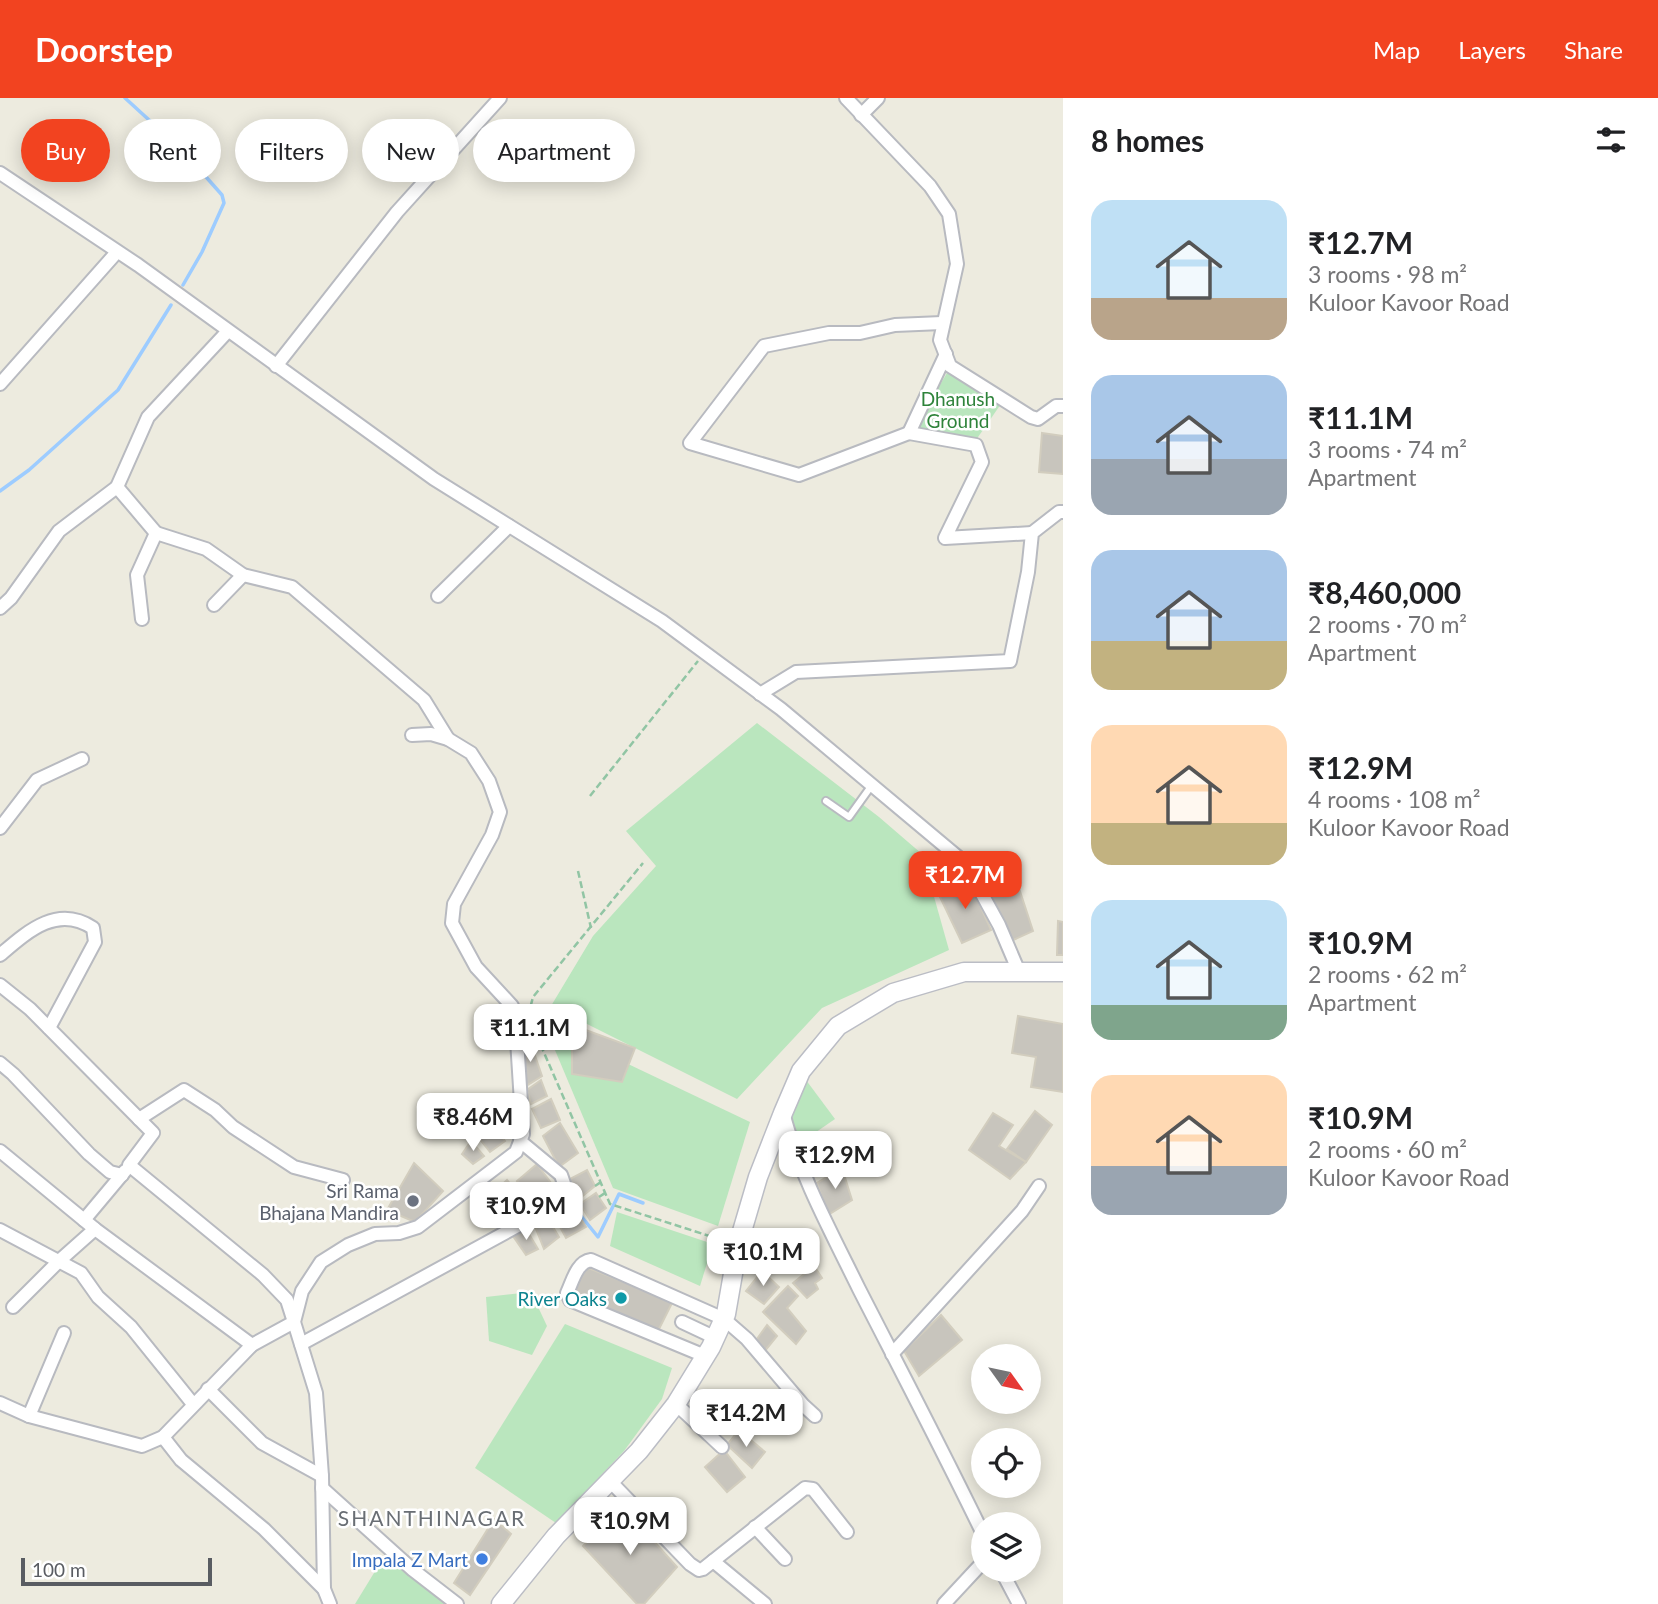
<!DOCTYPE html>
<meta charset="utf-8">
<style>
body{margin:0;font-family:Lato,sans-serif;background:#f2f2f2;color:#202124;height:100vh;display:flex;flex-direction:column;font-size:26px;white-space:nowrap}
*{box-sizing:border-box;margin:0}
p{font-size:23px;color:#757577}
.icon{flex:none;width:38px;height:38px;fill:none;stroke:currentColor;stroke-width:2;stroke-linecap:round;stroke-linejoin:round}
.map{position:relative;flex:1;overflow:hidden}
.drawer{display:flex;flex-direction:column;background:#fff;width:595px}
.drawer>*{flex:none}
.top-card{position:absolute;left:21px;top:21px;width:665px;height:63px;display:flex;gap:14px}
.needle{width:46px;rotate:123deg}
.controls{position:absolute;left:971px;top:1246px;display:grid;gap:14px}
.controls a{display:grid;place-items:center;width:70px;height:70px;border-radius:50%;background:#fff;box-shadow:0 4px 18px #0003;font-size:35px}
.scale{position:absolute;left:21px;bottom:18px;width:191px;box-sizing:border-box;padding-left:7px;border:4px solid #595c62;border-top:0;font-size:19px;line-height:24px;white-space:nowrap;color:#595c62;-webkit-text-stroke:5px #fff;paint-order:stroke}
.price{position:absolute;translate:-50% -60px;padding:0 16px;border-radius:14px;background:#fff;color:#222;font-size:23px;line-height:46px;filter:drop-shadow(0 2px 4px #0008)}
.price::after{content:'';position:absolute;left:50%;top:42px;width:21px;height:16px;margin-left:-10px;background:inherit;clip-path:polygon(0 0,100% 0,50% 100%)}
.price.selected{background:#f24320;color:#fff}
ul{padding:0;list-style:none}
li{display:flex;align-items:center;gap:21px;height:175px;padding:0 28px}
li span{display:grid;place-items:center;flex:none;width:196px;height:140px;border-radius:21px;color:#555}
li>.icon{margin-inline-start:auto}
span .icon{width:84px;height:84px;fill:#fffc;stroke-width:1}
li b{font-size:30px}
h2{display:flex;justify-content:space-between;align-items:center;height:84px;padding:0 28px;font-size:30px}
.tag{padding:0 24px;border-radius:32px;background:#fff;box-shadow:0 4px 18px #0003;font-size:24px;line-height:63px}
.tag.selected{background:#f24320;color:#fff}
header{display:flex;align-items:center;gap:42px;box-sizing:border-box;height:98px;padding:0 35px;background:#f24320;color:#fff}
header strong{font-size:33px}
nav{display:flex;gap:38px;margin-inline-start:auto;font-size:24px}
main{display:flex;flex:1;min-height:0}
.map>svg:first-child{display:block}
.green{fill:#bae6be}
.lines{fill:none;stroke-linecap:round;stroke-linejoin:round}
.stream{stroke:#9dccff;stroke-width:3.5}
.building{fill:#c8c5bd;stroke:#d2cdbe;stroke-width:2}
.lane-casing{stroke:#b8bac0;stroke-width:10}
.street-casing{stroke:#b8bac0;stroke-width:16}
.secondary-casing{stroke:#bbbdc5;stroke-width:21}
.path{stroke:#91c5a4;stroke-width:2.5;stroke-dasharray:7 3.5;stroke-linecap:butt}
.lane{stroke:#fff;stroke-width:6}
.street{stroke:#fff;stroke-width:12}
.secondary{stroke:#fff;stroke-width:18}
.worship-dot{fill:#6b7280;stroke:#fff;stroke-width:2.5}
.culture-dot{fill:#0f9aa8;stroke:#fff;stroke-width:2.5}
.shop-dot{fill:#3f7fe0;stroke:#fff;stroke-width:2.5}
.labels{text-anchor:middle;dominant-baseline:central;stroke-width:5;stroke-linejoin:round;paint-order:stroke}
.park-label{font-size:19px;fill:#2e833a;stroke:#fff}
.worship-label{font-size:19px;fill:#5b616d;stroke:#fff;text-anchor:end}
.culture-label{font-size:19px;fill:#0d838f;stroke:#fff;text-anchor:end}
.shop-label{font-size:19px;fill:#366cbe;stroke:#fff;text-anchor:end}
.neighbourhood-label{font-size:21px;letter-spacing:2px;fill:#696e74;stroke:#fff}
</style>
<header>
<strong>Doorstep</strong>
<nav><a>Map</a><a>Layers</a><a>Share</a></nav>
</header>
<main>
<div class="map">
<svg width="1063" height="1506" viewBox="0 0 1063 1506">
<rect width="100%" height="100%" fill="#edebdf"/>
<g class="green">
<path d="M947,275L1003,303L976,342L914,330Z"/>
<path d="M757,625L879,719L922,756L949,852L822,910L737,1001L551,908L593,838L656,768L626,733Z"/>
<path d="M544,926L750,1024L718,1128L613,1090Z"/>
<path d="M803,978L835,1021L793,1050L788,1017Z"/>
<path d="M617,1114L713,1146L700,1188L610,1148Z"/>
<path d="M531,1194L547,1228L532,1257L489,1243L486,1199Z"/>
<path d="M565,1226L672,1270L662,1301L624,1353L556,1425L475,1370Z"/>
<path d="M385,1457L446,1506H355Z"/>
</g>
<g class="lines">
<g class="stream">
<path d="M125,0L184,54L222,97L224,105L202,154L183,187"/>
<path d="M0,393L29,372L118,292L171,207"/>
<path d="M573,1108L598,1139L619,1096L643,1105"/>
</g>
</g>
<g class="building">
<path d="M1042,335L1063,338V376L1039,374Z"/>
<path d="M968,780L991,832L962,845L939,797Z"/>
<path d="M1016,781L1033,833L1011,843L990,795Z"/>
<path d="M1058,823L1063,824V857H1057Z"/>
<path d="M1018,918L1063,926V994L1031,989L1036,959L1012,955Z"/>
<path d="M572,927L635,950L622,984L572,976Z"/>
<path d="M530,943L542,978L526,988L521,947Z"/>
<path d="M541,982L547,998L531,1006L527,992Z"/>
<path d="M551,1001L560,1022L541,1030L532,1011Z"/>
<path d="M1035,1013L1052,1027L1026,1064L1007,1051Z"/>
<path d="M993,1015L1013,1027L999,1048L1026,1064L1010,1081L969,1052Z"/>
<path d="M560,1025L578,1055L559,1069L543,1038Z"/>
<path d="M493,1026L505,1043L490,1054L478,1039Z"/>
<path d="M471,1043L484,1058L473,1066L462,1056Z"/>
<path d="M414,1065L443,1093L415,1124L387,1112Z"/>
<path d="M537,1066L557,1093L537,1106L517,1083Z"/>
<path d="M842,1070L852,1102L828,1117L817,1085Z"/>
<path d="M587,1072L595,1088L574,1105L568,1082Z"/>
<path d="M507,1082L525,1103L508,1117L490,1098Z"/>
<path d="M596,1095L606,1110L590,1122L580,1106Z"/>
<path d="M573,1108L586,1129L566,1140L554,1118Z"/>
<path d="M547,1119L559,1139L544,1151L534,1126Z"/>
<path d="M526,1131L538,1151L526,1157L513,1138Z"/>
<path d="M782,1136L801,1147L788,1173L767,1163Z"/>
<path d="M583,1168L673,1203L657,1235L569,1197Z"/>
<path d="M814,1168L822,1180L815,1185L818,1191L807,1200L793,1185Z"/>
<path d="M762,1173L779,1189L764,1206L746,1193Z"/>
<path d="M788,1188L798,1198L787,1210L806,1233L796,1246L763,1214Z"/>
<path d="M941,1217L962,1242L919,1278L904,1253Z"/>
<path d="M767,1227L777,1238L764,1254L754,1245Z"/>
<path d="M739,1300L763,1319L751,1334L730,1321L735,1314L730,1311Z"/>
<path d="M739,1332L765,1354L752,1370L727,1347Z"/>
<path d="M724,1352L745,1379L727,1394L705,1369Z"/>
<path d="M622,1408L677,1469L644,1506H637L583,1448Z"/>
<path d="M494,1421L511,1436L470,1497L454,1485Z"/>
</g>
<g class="lines">
<g class="lane-casing">
<path id="lane" d="M826,703L849,719L872,687"/>
</g>
<g class="street-casing">
<g id="street">
<path d="M846,0L930,88L949,116L957,166L940,242L950,268L1031,319L1038,321L1056,308H1063"/>
<path d="M861,17L878,0"/>
<path d="M0,75L138,167L434,381L662,523L781,611L965,765L999,827L1019,874"/>
<path d="M946,256L909,335L976,347L982,364L945,440L1032,435"/>
<path d="M276,268L397,114L500,0"/>
<path d="M0,286L117,154"/>
<path d="M909,335L799,377L690,345L764,248L829,235H860L895,227L942,225"/>
<path d="M156,435L206,451L243,477L292,489L424,602L448,641"/>
<path d="M438,498L509,428"/>
<path d="M214,507L243,477"/>
<path d="M0,510L11,500L59,433L117,389"/>
<path d="M142,521L137,477L156,435L117,389L148,319L228,233"/>
<path d="M760,596L796,574L1010,563L1028,474L1032,435L1059,414H1063"/>
<path d="M0,730L37,682L82,661"/>
<path d="M0,857C27,834 57,806 93,830L95,844L49,930"/>
<path d="M0,887L30,911L153,1035L129,1067L263,1177L287,1202L294,1224L252,1247L163,1339L142,1348L29,1318L0,1305"/>
<path d="M0,965L13,976L89,1056L110,1074L122,1077"/>
<path d="M783,1015C800,1077 831,1134 859,1191C901,1273 944,1355 984,1438"/>
<path d="M139,1021L184,992L215,1012L233,1029L294,1069L343,1082"/>
<path d="M0,1053L95,1131L252,1247"/>
<path d="M84,1122L125,1073"/>
<path d="M0,1132L81,1175L98,1199L131,1229L193,1306"/>
<path d="M13,1209L59,1163L95,1131"/>
<path d="M682,1224L716,1240"/>
<path d="M301,1246L569,1100L561,1077L520,1043"/>
<path d="M892,1256L1022,1113L1039,1088"/>
<path d="M705,1258L570,1202L567,1195C573,1182 577,1164 591,1162L724,1221L747,1241L803,1307L815,1318"/>
<path d="M208,1291L262,1345L322,1378"/>
<path d="M676,1306L722,1349"/>
<path d="M29,1318L64,1235"/>
<path d="M163,1339L181,1362L264,1431L324,1491"/>
<path d="M610,1383L690,1466L699,1472L703,1471L805,1390L813,1391L847,1434"/>
<path d="M322,1390L413,1472L457,1506"/>
<path d="M755,1429L785,1461"/>
<path d="M713,1463L765,1506"/>
<path d="M1001,1472L1019,1506"/>
<path d="M330,1506L324,1491L322,1378L316,1295L294,1224L302,1193L321,1164L348,1147L375,1136L399,1135L418,1129L516,1054L523,1036L517,942L512,908L476,869L452,825L454,806L492,737L500,714L489,683L471,655L448,641L431,636L412,637"/>
<path d="M944,1506L984,1463"/>
</g>
</g>
<g class="secondary-casing">
<path id="secondary" d="M501,1506L556,1438L639,1353L676,1306L711,1249L726,1216L738,1147L758,1079L783,1015L801,973L838,928L893,895L964,874H1063"/>
</g>
<g class="path">
<path d="M590,698L698,563"/>
<path d="M578,773L591,830"/>
<path d="M528,918L610,1106L725,1143"/>
<path d="M528,918L533,899L643,765"/>
<path d="M595,1088L601,1084"/>
<path d="M599,1099L605,1095"/>
</g>
<use href="#lane" class="lane"/>
<use href="#street" class="street"/>
<use href="#secondary" class="secondary"/>
</g>
<circle class="worship-dot" cx="413" cy="1103" r="7"/>
<circle class="culture-dot" cx="621" cy="1200" r="7"/>
<circle class="shop-dot" cx="482" cy="1461" r="7"/>
<g class="labels">
<g class="park-label">
<text x="958" y="300">Dhanush<tspan x="958" dy="22">Ground</tspan></text>
</g>
<g class="worship-label">
<text x="399" y="1092">Sri Rama<tspan x="399" dy="22">Bhajana Mandira</tspan></text>
</g>
<g class="culture-label">
<text x="607" y="1200">River Oaks</text>
</g>
<g class="shop-label">
<text x="468" y="1461">Impala Z Mart</text>
</g>
<g class="neighbourhood-label">
<text x="432" y="1419">SHANTHINAGAR</text>
</g>
</g>
</svg>
<div class="controls">
<a><svg class="needle" viewBox="-14 -14 28 28"><path d="M0-13l5 13h-10z" fill="#e53935"/><path d="M0 13l5-13h-10z" fill="#757577"/></svg></a>
<a><svg class="icon" aria-label="locate" viewBox="0 0 24 24"><circle cx="12" cy="12" r="6"/><path d="M12 2v4M12 18v4M2 12h4M18 12h4"/></svg></a>
<a><svg class="icon" aria-label="layers" viewBox="0 0 24 24"><path d="M12 4l9 5-9 5-9-5zM3 14l9 5 9-5"/></svg></a>
</div>
<div class="scale">100 m</div>
<b class="price selected" style="left:965px;top:813px">₹12.7M</b>
<b class="price" style="left:530px;top:966px">₹11.1M</b>
<b class="price" style="left:473px;top:1055px">₹8.46M</b>
<b class="price" style="left:835px;top:1093px">₹12.9M</b>
<b class="price" style="left:526px;top:1144px">₹10.9M</b>
<b class="price" style="left:763px;top:1190px">₹10.1M</b>
<b class="price" style="left:746px;top:1351px">₹14.2M</b>
<b class="price" style="left:630px;top:1459px">₹10.9M</b>
<div class="top-card">
<a class="tag selected">Buy</a>
<a class="tag">Rent</a>
<a class="tag">Filters</a>
<a class="tag">New</a>
<a class="tag">Apartment</a>
</div>
</div>
<section class="drawer">
<h2>8 homes<svg class="icon" aria-label="filters" viewBox="0 0 24 24"><path d="M4 7h16M4 17h16"/><circle cx="9" cy="7" r="2"/><circle cx="15" cy="17" r="2"/></svg></h2>
<ul>
<li><span style="background:linear-gradient(#bfe0f5 70%,#b9a48a 0)"><svg class="icon" aria-label="home" viewBox="0 0 24 24"><path d="M3 11l9-7 9 7M6 9v11h12V9"/></svg></span><div><b>₹12.7M</b><p>3 rooms · 98 m²</p><p>Kuloor Kavoor Road</p></div></li>
<li><span style="background:linear-gradient(#a9c7e8 60%,#9aa5b1 0)"><svg class="icon" aria-label="home" viewBox="0 0 24 24"><path d="M3 11l9-7 9 7M6 9v11h12V9"/></svg></span><div><b>₹11.1M</b><p>3 rooms · 74 m²</p><p>Apartment</p></div></li>
<li><span style="background:linear-gradient(#a9c7e8 65%,#c2b280 0)"><svg class="icon" aria-label="home" viewBox="0 0 24 24"><path d="M3 11l9-7 9 7M6 9v11h12V9"/></svg></span><div><b>₹8,460,000</b><p>2 rooms · 70 m²</p><p>Apartment</p></div></li>
<li><span style="background:linear-gradient(#ffd9b3 70%,#c2b280 0)"><svg class="icon" aria-label="home" viewBox="0 0 24 24"><path d="M3 11l9-7 9 7M6 9v11h12V9"/></svg></span><div><b>₹12.9M</b><p>4 rooms · 108 m²</p><p>Kuloor Kavoor Road</p></div></li>
<li><span style="background:linear-gradient(#bfe0f5 75%,#7fa58c 0)"><svg class="icon" aria-label="home" viewBox="0 0 24 24"><path d="M3 11l9-7 9 7M6 9v11h12V9"/></svg></span><div><b>₹10.9M</b><p>2 rooms · 62 m²</p><p>Apartment</p></div></li>
<li><span style="background:linear-gradient(#ffd9b3 65%,#9aa5b1 0)"><svg class="icon" aria-label="home" viewBox="0 0 24 24"><path d="M3 11l9-7 9 7M6 9v11h12V9"/></svg></span><div><b>₹10.9M</b><p>2 rooms · 60 m²</p><p>Kuloor Kavoor Road</p></div></li>
</ul>
</section>
</main>
